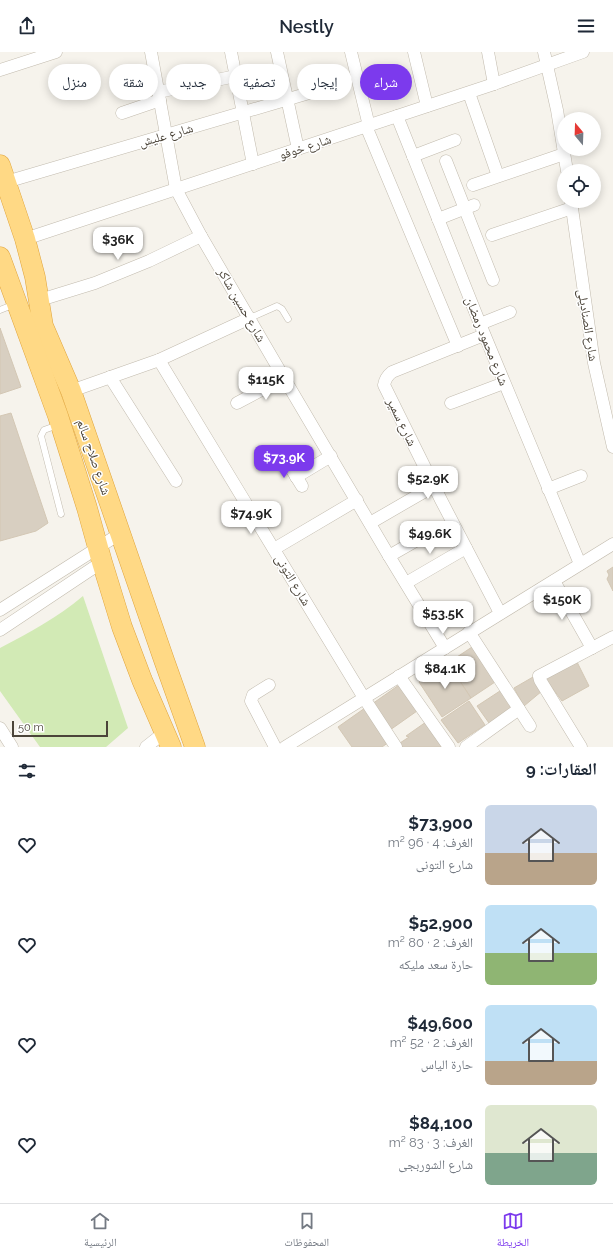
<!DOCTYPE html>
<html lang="ar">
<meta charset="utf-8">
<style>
body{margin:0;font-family:Raleway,"Noto Naskh Arabic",sans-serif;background:#f2f2f3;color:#1f2937;direction:rtl;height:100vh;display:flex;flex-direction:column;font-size:15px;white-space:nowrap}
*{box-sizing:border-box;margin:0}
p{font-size:13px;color:#747a83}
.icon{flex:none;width:22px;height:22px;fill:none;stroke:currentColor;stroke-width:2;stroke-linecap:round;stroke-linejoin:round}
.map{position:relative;height:695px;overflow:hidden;direction:ltr}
.sheet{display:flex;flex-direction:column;background:#fff;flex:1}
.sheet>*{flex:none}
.banner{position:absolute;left:12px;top:12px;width:400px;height:36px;direction:rtl;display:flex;gap:8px}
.needle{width:26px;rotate:341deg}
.tools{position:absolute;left:557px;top:60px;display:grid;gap:8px}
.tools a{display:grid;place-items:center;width:44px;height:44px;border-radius:50%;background:#fff;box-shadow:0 2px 10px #0003;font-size:20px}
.scale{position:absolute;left:12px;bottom:10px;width:96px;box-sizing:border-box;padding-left:4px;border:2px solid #4b4439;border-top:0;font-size:11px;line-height:14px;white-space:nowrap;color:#4b4439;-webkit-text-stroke:3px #fff;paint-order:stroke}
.price{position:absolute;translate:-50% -34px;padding:0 9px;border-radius:8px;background:#fff;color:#222;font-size:13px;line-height:26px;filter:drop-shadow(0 1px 2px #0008)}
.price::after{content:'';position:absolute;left:50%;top:24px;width:12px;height:9px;margin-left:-6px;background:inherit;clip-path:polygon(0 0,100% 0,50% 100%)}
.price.on{background:#7c3aed;color:#fff}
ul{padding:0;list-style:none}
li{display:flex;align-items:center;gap:12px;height:100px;padding:0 16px}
li span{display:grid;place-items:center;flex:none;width:112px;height:80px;border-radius:6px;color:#555}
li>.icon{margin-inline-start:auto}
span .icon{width:48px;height:48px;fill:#fffc;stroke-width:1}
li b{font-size:17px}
h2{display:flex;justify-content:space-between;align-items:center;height:48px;padding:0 16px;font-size:17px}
.tag{padding:0 14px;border-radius:18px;background:#fff;box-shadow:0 2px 10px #0003;font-size:14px;line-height:36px}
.tag.on{background:#7c3aed;color:#fff}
header{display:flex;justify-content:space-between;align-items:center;height:52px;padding:0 16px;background:#fff;font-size:18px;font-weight:600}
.tab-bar{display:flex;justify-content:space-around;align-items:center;height:56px;border-top:1px solid #e0e1e3;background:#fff;font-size:11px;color:#747a83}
.tab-bar a{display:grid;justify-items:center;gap:2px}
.tab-bar .on{color:#7c3aed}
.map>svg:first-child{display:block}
.green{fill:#d2eab5}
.building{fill:#d8cfc1;stroke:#d3c7b4}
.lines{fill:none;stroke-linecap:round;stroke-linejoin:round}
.service-casing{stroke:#c2bbae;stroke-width:7}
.minor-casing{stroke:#c2bbae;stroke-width:13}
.trunk-casing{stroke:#e0a43c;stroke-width:21}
.service{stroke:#fff;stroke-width:6}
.minor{stroke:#fff;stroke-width:12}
.trunk{stroke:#ffd985;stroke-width:20}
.labels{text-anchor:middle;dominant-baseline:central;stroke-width:3;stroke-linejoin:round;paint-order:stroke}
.street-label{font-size:13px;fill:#4b4439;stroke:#fff}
</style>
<header><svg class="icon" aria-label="menu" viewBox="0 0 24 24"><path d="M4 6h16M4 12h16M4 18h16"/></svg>Nestly<svg class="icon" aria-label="share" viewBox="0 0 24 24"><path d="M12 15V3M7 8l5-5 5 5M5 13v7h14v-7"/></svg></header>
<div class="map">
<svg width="613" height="695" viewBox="0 0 613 695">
<rect width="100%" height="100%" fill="#f6f3ec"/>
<path class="green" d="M83,544L128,676L106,695H40L0,639V596C29,581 58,565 83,544Z"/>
<g class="building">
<path d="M0,276L21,335L0,342Z"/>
<path d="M11,361L48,471L36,479L0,489V364Z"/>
<path d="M613,515V539L607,527L609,523L607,519Z"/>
<path d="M472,595L495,630L471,646L448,611Z"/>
<path d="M575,606L589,634L562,649L545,626Z"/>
<path d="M448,611L471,646L442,665L419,630Z"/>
<path d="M533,625L542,639L524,654L514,636Z"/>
<path d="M399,633L417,659L390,678L372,652Z"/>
<path d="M503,637L514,653L489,671L477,654Z"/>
<path d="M469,649L485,673L458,691L441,668Z"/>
<path d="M365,656L389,690L382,695H352L338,675Z"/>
<path d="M426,670L444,695H398L397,693L409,685L406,684Z"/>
</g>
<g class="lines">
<g class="service-casing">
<g id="service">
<path d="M0,258L15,252"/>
<path d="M250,266L277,254L282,257L288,267"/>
<path d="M58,373L44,378L41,384L61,462"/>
</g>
</g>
<g class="minor-casing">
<g id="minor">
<path d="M151,0L176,137L201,184L284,326L389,504L445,596"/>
<path d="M231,0L253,112"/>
<path d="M277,0L298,97"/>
<path d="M351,0L369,74"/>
<path d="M414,0L427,54"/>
<path d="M488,0L494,32"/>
<path d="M544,0L557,58L567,119"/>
<path d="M0,18L56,0"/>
<path d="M158,40L236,24"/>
<path d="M469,41L498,124"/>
<path d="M122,61L160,48"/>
<path d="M397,64L480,272L580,512"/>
<path d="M366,74L458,294"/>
<path d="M413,104L455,88"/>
<path d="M446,109L493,228"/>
<path d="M6,130L326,36"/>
<path d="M473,133L564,102"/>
<path d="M571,149L594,311L613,395"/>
<path d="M438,167L474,153"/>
<path d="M492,183L572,156"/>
<path d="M25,187L494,32L583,0"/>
<path d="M40,248L95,231L149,209L201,184"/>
<path d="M480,272L510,260"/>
<path d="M484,283L392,320C387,324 385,327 384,333L441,448L500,561"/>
<path d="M159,308L364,646L396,695"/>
<path d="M110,325L176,429"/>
<path d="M71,339L159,308L250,266"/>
<path d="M237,351L284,326"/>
<path d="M451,351L504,331"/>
<path d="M286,408L302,434"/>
<path d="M296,425L331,404"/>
<path d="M548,437L581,424"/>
<path d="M370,471L434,434"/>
<path d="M274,497L357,448"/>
<path d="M389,504L431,480"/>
<path d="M554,529L592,596"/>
<path d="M406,531L466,496"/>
<path d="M0,558L121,481"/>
<path d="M0,578L102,510"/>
<path d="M469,580L530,674"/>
<path d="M399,624L449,695"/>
<path d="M269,633L253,643L251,649L275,695"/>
<path d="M0,676L12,695"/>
<path d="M146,695L165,680"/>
<path d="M285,695L613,492"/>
<path d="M466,695L519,657"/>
<path d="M581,695L540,628L539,624L613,585"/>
</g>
</g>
<g class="trunk-casing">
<g id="trunk">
<path d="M0,113L25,187L35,225L43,274L71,339L164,608L195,695"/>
<path d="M0,205L58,364L87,456L102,510L122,575L142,628L171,695"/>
</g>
</g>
<use href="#service" class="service"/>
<use href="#minor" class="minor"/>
<use href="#trunk" class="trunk"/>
</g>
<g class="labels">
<g class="street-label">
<text transform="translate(166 83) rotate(-16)">شارع عليش</text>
<text transform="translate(305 95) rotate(-18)">شارع خوفو</text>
<text transform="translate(242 253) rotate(60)">شارع حسين شاكر</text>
<text transform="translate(588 273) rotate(81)">شارع الصناديلى</text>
<text transform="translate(487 289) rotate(68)">شارع محمود رمضان</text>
<text transform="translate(402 370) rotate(64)">شارع سمير</text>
<text transform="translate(94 405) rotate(71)">شارع صلاح سالم</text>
<text transform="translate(293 528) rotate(59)">شارع التونى</text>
</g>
</g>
</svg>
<div class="tools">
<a><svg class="needle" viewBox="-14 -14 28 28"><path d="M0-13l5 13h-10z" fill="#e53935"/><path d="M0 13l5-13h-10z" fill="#747a83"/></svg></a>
<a><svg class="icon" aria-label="locate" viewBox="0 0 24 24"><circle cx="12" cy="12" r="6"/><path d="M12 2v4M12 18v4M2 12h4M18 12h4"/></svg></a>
</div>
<div class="scale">50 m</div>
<b class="price" style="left:118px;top:209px">$36K</b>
<b class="price" style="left:266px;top:349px">$115K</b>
<b class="price on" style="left:284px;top:427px">$73.9K</b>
<b class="price" style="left:428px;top:448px">$52.9K</b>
<b class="price" style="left:251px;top:483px">$74.9K</b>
<b class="price" style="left:430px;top:503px">$49.6K</b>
<b class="price" style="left:562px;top:569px">$150K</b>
<b class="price" style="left:443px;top:583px">$53.5K</b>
<b class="price" style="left:445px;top:638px">$84.1K</b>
<div class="banner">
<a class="tag on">شراء</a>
<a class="tag">إيجار</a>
<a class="tag">تصفية</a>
<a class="tag">جديد</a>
<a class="tag">شقة</a>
<a class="tag">منزل</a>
</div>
</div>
<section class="sheet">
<h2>العقارات: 9<svg class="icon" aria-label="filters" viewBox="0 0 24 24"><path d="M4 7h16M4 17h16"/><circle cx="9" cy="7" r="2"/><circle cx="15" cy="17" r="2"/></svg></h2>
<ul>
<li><span style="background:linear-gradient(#c9d6e8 60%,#b9a48a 0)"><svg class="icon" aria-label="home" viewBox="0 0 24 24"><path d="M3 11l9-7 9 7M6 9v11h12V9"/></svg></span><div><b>$73,900</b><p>الغرف: 4 · 96 m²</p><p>شارع التونى</p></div><svg class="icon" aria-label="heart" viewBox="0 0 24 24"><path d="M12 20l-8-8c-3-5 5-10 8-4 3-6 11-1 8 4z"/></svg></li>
<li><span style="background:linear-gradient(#bfe0f5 60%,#8fb573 0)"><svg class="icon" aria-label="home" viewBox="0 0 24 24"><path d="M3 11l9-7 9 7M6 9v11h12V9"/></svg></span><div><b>$52,900</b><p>الغرف: 2 · 80 m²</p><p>حارة سعد مليكه</p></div><svg class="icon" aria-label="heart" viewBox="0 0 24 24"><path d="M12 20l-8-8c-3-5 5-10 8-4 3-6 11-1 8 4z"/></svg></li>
<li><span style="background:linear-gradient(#bfe0f5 70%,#b9a48a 0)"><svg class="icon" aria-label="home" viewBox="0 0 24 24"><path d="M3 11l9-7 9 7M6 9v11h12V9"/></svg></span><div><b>$49,600</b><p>الغرف: 2 · 52 m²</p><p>حارة الياس</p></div><svg class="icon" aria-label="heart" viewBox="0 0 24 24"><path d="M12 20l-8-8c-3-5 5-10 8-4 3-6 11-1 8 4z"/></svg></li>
<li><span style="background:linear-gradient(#dfe7d0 60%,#7fa58c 0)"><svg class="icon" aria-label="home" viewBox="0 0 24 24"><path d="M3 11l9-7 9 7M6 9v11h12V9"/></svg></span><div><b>$84,100</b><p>الغرف: 3 · 83 m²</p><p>شارع الشوربجى</p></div><svg class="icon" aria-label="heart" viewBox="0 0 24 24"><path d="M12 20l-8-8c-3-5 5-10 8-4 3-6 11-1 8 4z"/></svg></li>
</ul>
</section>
<nav class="tab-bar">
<a class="on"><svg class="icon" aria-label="map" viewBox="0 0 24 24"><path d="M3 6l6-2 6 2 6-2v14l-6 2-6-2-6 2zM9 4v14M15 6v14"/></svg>الخريطة</a>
<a><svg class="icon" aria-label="saved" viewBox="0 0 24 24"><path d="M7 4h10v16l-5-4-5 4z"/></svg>المحفوظات</a>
<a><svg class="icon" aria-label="home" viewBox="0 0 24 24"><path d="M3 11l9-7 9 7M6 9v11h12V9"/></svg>الرئيسية</a>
</nav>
